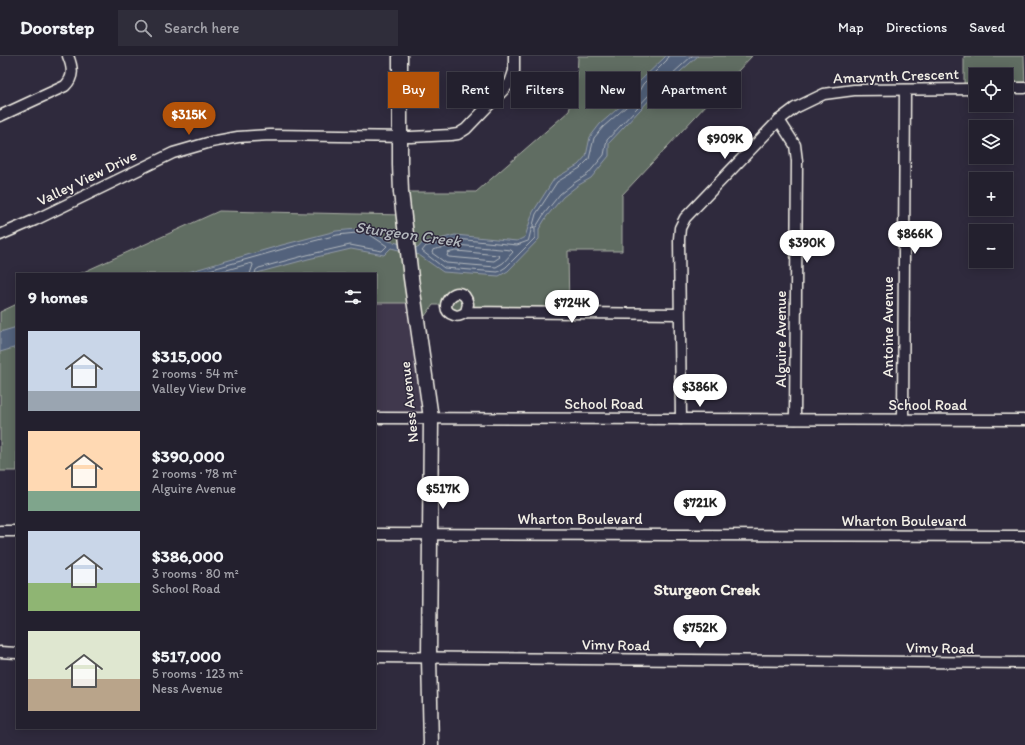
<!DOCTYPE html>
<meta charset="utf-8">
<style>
body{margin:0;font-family:Itim,sans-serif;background:#2f2d3a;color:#f1f3f6;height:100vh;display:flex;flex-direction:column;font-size:15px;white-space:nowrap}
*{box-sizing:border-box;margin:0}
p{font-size:13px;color:#a3a3aa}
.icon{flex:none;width:22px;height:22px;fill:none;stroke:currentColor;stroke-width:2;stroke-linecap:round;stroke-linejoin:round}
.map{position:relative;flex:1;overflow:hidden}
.sheet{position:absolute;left:16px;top:217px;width:360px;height:456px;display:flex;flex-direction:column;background:#23202e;border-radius:0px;box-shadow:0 2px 10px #0003,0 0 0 1px #403e4a}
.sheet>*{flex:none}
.guide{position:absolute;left:388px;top:16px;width:380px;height:36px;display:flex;gap:8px}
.controls{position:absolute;left:969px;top:12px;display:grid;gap:8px}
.controls a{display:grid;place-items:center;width:44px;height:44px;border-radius:0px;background:#23202e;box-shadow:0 2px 10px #0003,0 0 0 1px #403e4a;font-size:20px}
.price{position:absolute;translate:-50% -34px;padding:0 9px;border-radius:14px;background:#fff;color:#222;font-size:13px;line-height:26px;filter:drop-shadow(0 1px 2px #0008)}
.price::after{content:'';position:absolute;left:50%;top:24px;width:12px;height:9px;margin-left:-6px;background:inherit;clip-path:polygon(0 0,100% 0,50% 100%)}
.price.on{background:#b45309;color:#fff}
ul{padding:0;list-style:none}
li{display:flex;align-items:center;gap:12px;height:100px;padding:0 12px}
li span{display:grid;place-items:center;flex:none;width:112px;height:80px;border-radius:0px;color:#555}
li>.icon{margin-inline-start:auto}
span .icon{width:48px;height:48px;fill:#fffc;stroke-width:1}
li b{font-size:17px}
h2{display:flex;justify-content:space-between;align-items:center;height:48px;padding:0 12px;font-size:17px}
.tag{padding:0 14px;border-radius:0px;background:#23202e;box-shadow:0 2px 10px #0003,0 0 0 1px #403e4a;font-size:14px;line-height:36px}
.tag.on{background:#b45309;color:#fff}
header{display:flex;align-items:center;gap:24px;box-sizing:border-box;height:56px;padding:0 20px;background:#23202e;border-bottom:1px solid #403e4a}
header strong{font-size:19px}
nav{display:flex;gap:22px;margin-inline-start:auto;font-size:14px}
.search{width:280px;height:36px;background:#2f2d3a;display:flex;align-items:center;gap:10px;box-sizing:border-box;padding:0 14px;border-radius:0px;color:#a3a3aa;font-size:15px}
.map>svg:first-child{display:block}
.built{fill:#3f374d}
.green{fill:#616d62;stroke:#aaafa5}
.water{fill:#52627c;stroke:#939ba7}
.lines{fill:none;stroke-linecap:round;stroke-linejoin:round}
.shore{stroke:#b3b8bd;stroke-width:1}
.street-casing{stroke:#f4f1e8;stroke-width:13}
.secondary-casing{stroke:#f4f1e8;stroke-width:17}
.street{stroke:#2f2a3d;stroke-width:10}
.secondary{stroke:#2f2a3d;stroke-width:14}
.labels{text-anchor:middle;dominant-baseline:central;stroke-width:3;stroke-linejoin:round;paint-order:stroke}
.street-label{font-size:15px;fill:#f4f1e8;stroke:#2f2a3d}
.water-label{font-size:16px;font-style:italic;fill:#b3b8bd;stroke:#2f2a3d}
.neighbourhood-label{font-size:16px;font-weight:bold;fill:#f4f1e8;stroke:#2f2a3d}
</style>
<header>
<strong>Doorstep</strong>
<div class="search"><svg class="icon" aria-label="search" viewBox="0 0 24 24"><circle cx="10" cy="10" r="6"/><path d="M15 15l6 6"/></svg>Search here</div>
<nav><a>Map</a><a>Directions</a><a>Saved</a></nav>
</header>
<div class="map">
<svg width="1025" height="689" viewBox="0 0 1025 689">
<rect width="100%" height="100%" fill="#2f2a3d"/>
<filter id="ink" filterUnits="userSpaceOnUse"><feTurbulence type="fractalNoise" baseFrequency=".025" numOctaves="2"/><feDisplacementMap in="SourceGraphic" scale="8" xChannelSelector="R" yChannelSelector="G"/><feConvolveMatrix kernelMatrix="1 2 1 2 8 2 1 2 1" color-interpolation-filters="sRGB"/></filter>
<g filter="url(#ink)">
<path class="built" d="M375,247H414L431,362H375Z"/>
<g class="green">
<path d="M578,0H752L622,139V195H568L569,257L462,258L446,249H433L425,260L414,247H375V218H79L219,155L403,159L401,136H476L569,55L577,23Z"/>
<path d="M964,0H1024L1025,32H1006V19H976V33H964Z"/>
<path d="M17,248V415H0V256Z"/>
</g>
<g class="water">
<path d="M666,0H698L655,38L609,87V100L591,122L577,130L563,141L547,160L539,173V183L508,215L499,220L443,216L419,199L391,192L384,199L351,193L308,203L253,218H181L282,189L336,175L367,172L389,185L418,192L424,185H432L455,179L517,185L525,181L533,156L554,123L578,109L586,100L590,81L600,68L631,41L639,26Z"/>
<path d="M17,271V291L0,296V276Z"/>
</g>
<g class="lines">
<g class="shore">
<path d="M668,0L667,4L643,28L634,44L603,71L594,82L589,103L580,112L557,126L536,158L533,169V171H536L544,158L560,138L574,127L588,118L604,99L607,84L650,38L692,0"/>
<path d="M532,172L535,173V182L506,211L498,216L444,212L422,195L426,190L433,189L456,183L517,189L528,185Z"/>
<path d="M456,189L511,194L513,196L503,207L496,211L446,207L432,197L433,194Z"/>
<path d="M457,195L498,199L500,201L494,205L449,201L447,200L448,197Z"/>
<path d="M195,218L283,193L337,179L366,176L387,190L382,195L350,189L307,199L259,212L256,214L255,218"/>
<path d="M212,218L252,207L253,209L250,218"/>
</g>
<g class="street-casing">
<g id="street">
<path d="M1006,32H1025"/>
<path d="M0,60L65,30C74,21 73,12 68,0"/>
<path d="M779,64L795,89L797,105L795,363"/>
<path d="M0,179L35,164L173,97L211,86L238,81L270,79L411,81L451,79L458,78L466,73L510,27L514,15V0"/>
<path d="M466,256L468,248C462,221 432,252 454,259C458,261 462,259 466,256L679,258"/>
<path d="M375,362L1025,364"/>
<path d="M681,363L679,183L680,172L685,162L779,64L795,52L824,38L854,34L976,33"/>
<path d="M903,364L905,34"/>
<path d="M0,475H17"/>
<path d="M375,478L1025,480"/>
<path d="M0,596L17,597"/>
<path d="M375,601L1025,607"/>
</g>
</g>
<g class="secondary-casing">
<path id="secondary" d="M400,0V109L401,136L411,222L431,362L429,602L431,689"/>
</g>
<use href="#street" class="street"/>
<use href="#secondary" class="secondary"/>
</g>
</g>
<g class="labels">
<g class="street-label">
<text transform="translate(896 20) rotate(-2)">Amarynth Crescent</text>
<text transform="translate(87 122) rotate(-26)">Valley View Drive</text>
<text transform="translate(888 271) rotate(-90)">Antoine Avenue</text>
<text transform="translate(781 283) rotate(-90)">Alguire Avenue</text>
<text transform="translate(409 346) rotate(-96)">Ness Avenue</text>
<text x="604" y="348">School Road</text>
<text x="928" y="349">School Road</text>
<text x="580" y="463">Wharton Boulevard</text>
<text x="904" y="465">Wharton Boulevard</text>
<text transform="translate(616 589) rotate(1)">Vimy Road</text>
<text transform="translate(940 592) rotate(1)">Vimy Road</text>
</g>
<g class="water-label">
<text transform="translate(408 178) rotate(8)">Sturgeon Creek</text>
</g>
<g class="neighbourhood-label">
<text x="707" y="533">Sturgeon Creek</text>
</g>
</g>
</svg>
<div class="controls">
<a><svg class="icon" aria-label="locate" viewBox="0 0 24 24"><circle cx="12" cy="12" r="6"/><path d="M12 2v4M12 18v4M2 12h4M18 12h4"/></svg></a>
<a><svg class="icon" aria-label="layers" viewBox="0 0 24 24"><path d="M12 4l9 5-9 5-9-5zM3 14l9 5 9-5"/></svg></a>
<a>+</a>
<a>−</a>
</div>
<b class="price on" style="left:189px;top:80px">$315K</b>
<b class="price" style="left:725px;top:104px">$909K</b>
<b class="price" style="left:915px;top:199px">$866K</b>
<b class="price" style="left:807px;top:208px">$390K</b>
<b class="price" style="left:572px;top:268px">$724K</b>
<b class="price" style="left:700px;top:352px">$386K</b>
<b class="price" style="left:443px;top:454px">$517K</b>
<b class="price" style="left:700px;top:468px">$721K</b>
<b class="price" style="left:700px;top:593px">$752K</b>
<div class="guide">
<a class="tag on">Buy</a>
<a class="tag">Rent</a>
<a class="tag">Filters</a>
<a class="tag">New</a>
<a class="tag">Apartment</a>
</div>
<section class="sheet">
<h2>9 homes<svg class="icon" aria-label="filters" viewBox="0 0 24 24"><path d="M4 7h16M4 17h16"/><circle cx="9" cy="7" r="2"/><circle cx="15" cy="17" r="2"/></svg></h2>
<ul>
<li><span style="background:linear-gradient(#c9d6e8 75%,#9aa5b1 0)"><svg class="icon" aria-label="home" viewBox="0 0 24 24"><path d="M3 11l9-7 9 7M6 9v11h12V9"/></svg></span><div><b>$315,000</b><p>2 rooms · 54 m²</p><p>Valley View Drive</p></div></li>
<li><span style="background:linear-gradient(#ffd9b3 75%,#7fa58c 0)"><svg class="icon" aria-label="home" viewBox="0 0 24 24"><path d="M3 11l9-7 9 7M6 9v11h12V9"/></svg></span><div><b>$390,000</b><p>2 rooms · 78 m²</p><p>Alguire Avenue</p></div></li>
<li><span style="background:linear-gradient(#c9d6e8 65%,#8fb573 0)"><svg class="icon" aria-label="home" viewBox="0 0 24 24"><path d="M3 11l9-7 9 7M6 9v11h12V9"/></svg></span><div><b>$386,000</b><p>3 rooms · 80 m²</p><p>School Road</p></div></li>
<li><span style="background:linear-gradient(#dfe7d0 60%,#b9a48a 0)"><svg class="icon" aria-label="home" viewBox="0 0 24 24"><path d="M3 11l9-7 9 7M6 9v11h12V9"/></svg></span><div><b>$517,000</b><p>5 rooms · 123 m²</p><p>Ness Avenue</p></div></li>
</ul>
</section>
</div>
